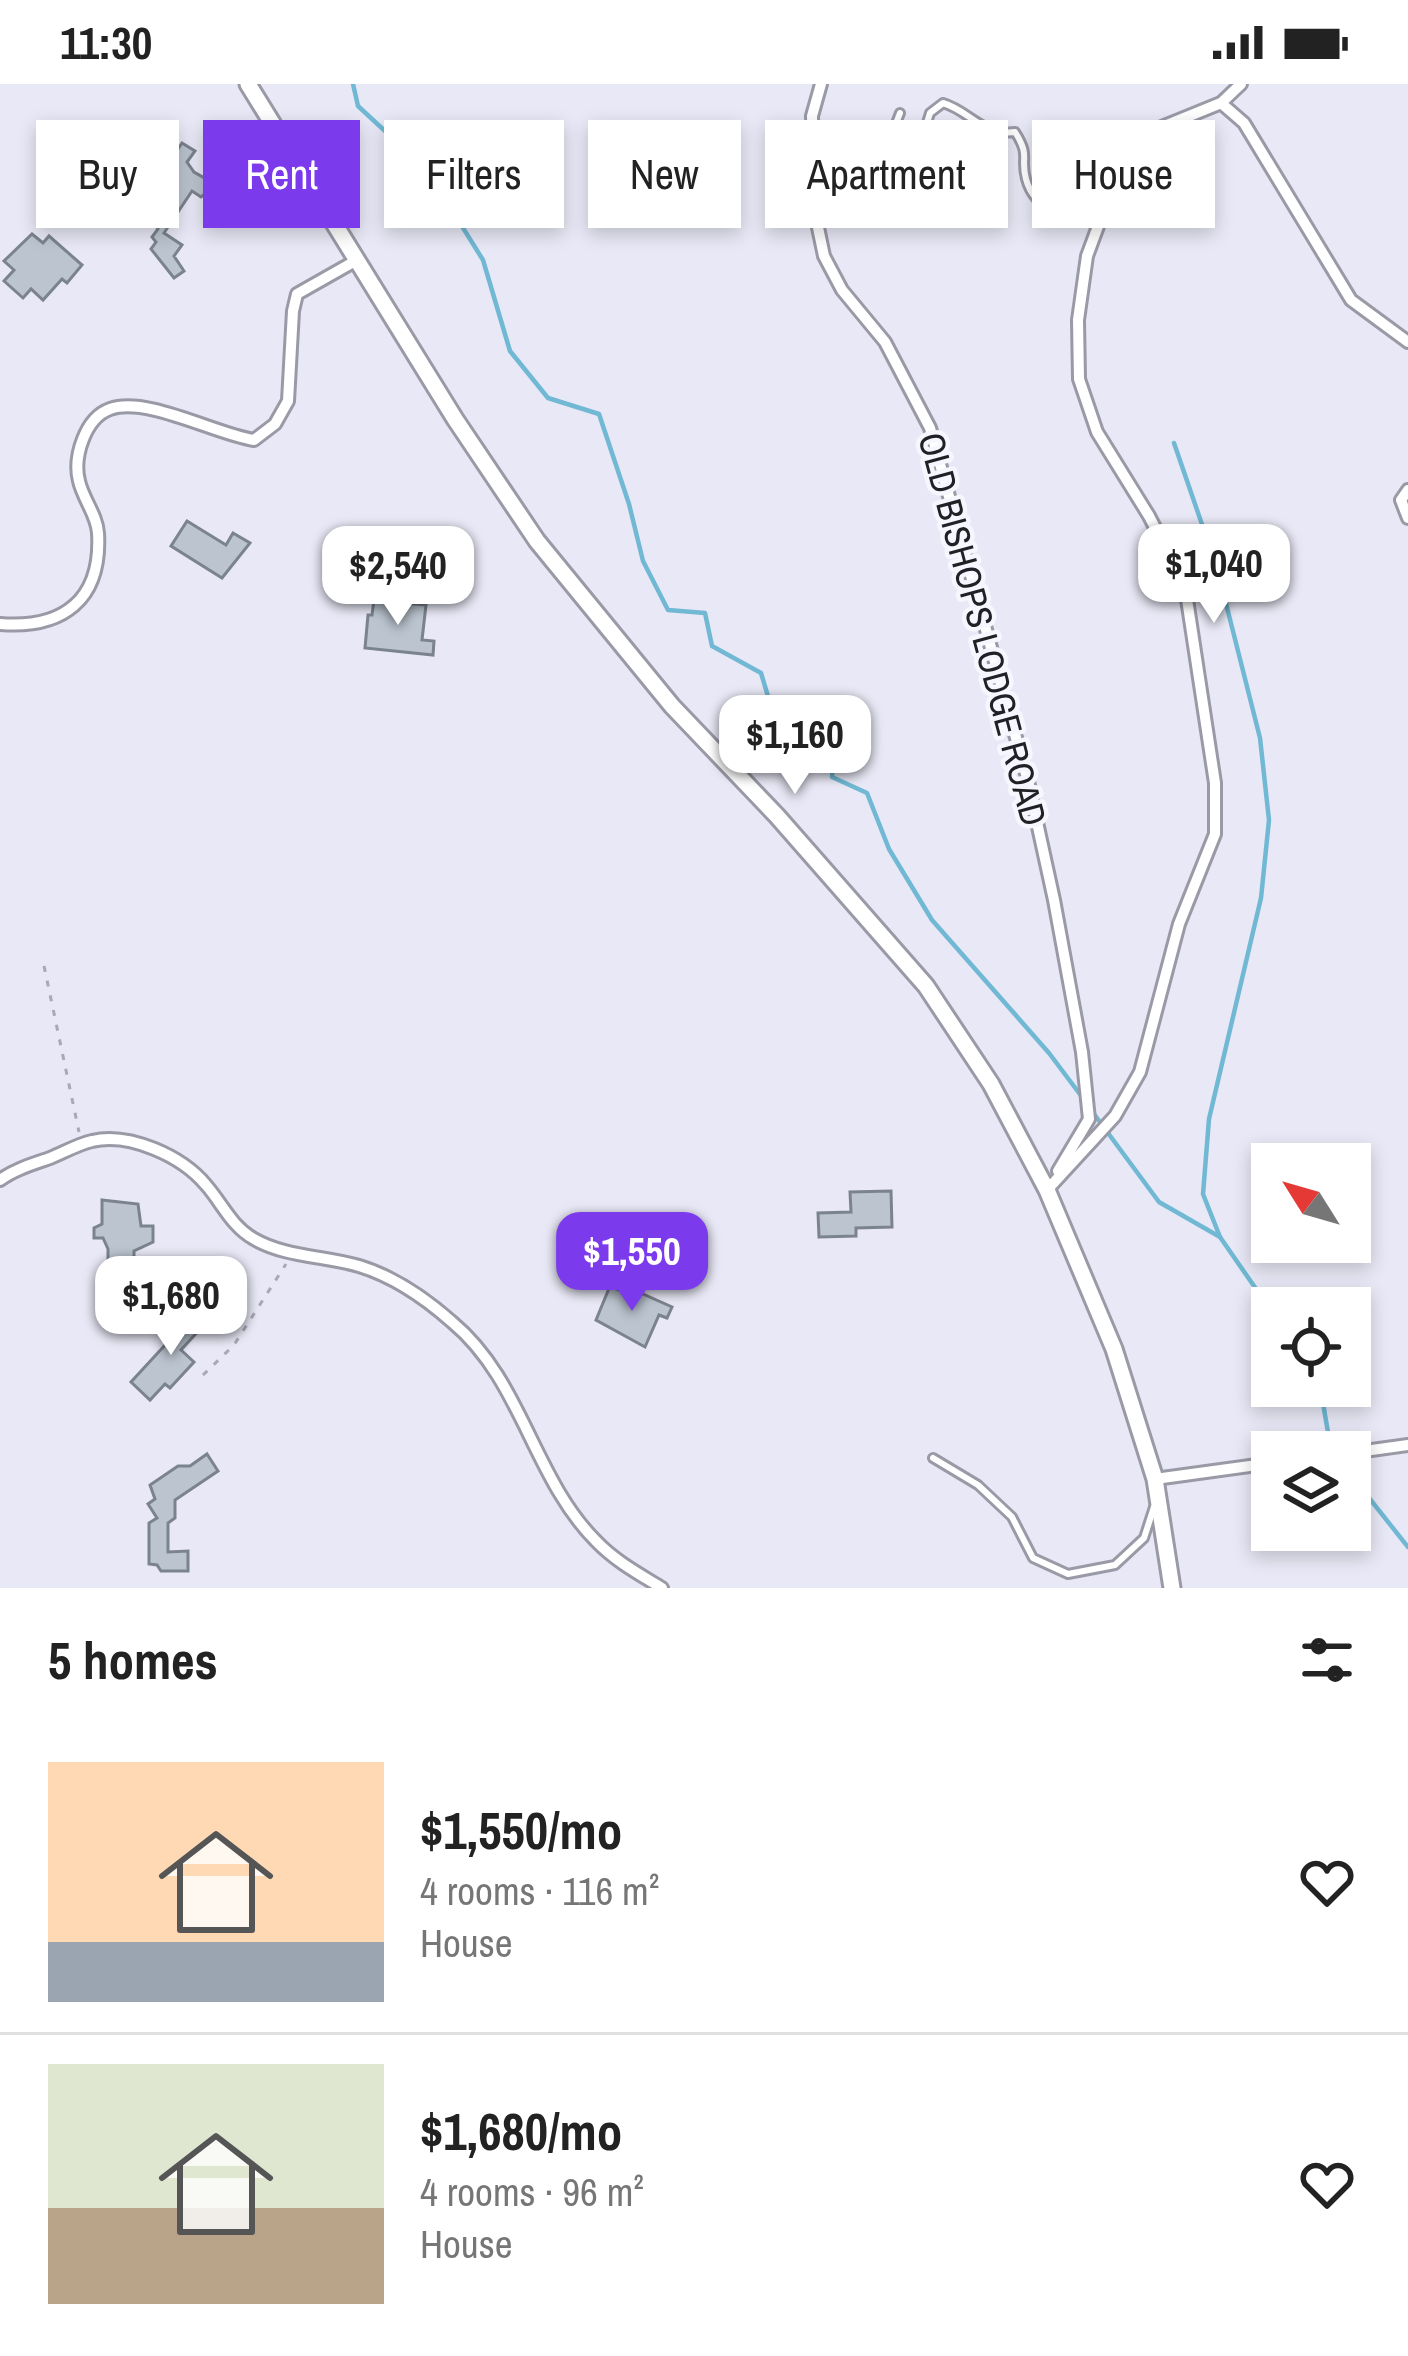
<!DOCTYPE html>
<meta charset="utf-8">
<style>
body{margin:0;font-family:"Archivo Narrow",sans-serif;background:#f2f2f2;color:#222;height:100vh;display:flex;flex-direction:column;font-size:45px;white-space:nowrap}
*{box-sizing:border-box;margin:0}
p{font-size:39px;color:#767676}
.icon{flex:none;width:66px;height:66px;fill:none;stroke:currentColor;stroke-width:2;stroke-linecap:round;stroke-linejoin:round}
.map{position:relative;height:1504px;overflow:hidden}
.drawer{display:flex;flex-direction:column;background:#fff;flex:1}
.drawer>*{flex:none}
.banner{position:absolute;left:36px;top:36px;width:1338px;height:108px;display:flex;gap:24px}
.needle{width:78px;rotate:307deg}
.tools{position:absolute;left:1251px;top:1059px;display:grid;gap:24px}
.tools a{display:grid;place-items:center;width:120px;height:120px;border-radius:0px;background:#fff;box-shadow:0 6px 18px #0003;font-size:60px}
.price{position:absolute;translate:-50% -102px;padding:0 27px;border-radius:24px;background:#fff;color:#222;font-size:39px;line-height:78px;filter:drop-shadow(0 3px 6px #0008)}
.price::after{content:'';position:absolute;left:50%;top:72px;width:36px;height:27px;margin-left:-18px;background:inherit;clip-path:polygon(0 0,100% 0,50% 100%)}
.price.on{background:#7c3aed;color:#fff}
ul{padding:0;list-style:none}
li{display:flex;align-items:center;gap:36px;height:300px;padding:0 48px}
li+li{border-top:3px solid #e0e0e0}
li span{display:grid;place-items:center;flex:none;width:336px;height:240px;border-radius:0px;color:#555}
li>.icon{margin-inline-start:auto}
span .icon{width:144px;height:144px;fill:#fffc;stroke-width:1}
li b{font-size:51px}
h2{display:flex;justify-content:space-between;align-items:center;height:144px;padding:0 48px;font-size:51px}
.chip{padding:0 42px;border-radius:0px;background:#fff;box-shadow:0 6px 18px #0003;font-size:42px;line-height:108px}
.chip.on{background:#7c3aed;color:#fff}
.status{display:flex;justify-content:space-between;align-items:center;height:84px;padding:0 60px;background:#fff;direction:ltr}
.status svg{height:33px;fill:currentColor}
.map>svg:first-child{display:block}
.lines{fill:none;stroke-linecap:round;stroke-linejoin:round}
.stream{stroke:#70b8d3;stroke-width:4.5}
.building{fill:#bbc4cf;stroke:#7b838e;stroke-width:3}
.lane-casing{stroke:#9a9aa7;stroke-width:12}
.street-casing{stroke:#9a9aa7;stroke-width:16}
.secondary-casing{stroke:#9a9aa7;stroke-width:21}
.path{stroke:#a9a9b4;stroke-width:3;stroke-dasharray:6 9;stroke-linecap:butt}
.lane{stroke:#fff;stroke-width:6}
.street{stroke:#fff;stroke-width:10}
.secondary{stroke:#fff;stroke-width:15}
.labels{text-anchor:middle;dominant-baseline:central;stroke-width:9;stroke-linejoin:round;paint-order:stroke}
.street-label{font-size:36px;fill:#202025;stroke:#f6f6ff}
</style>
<div class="status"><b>11:30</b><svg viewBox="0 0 49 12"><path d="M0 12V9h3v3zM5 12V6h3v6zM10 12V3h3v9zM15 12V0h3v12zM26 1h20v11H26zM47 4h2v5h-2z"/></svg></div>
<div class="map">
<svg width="1408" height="1504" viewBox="0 0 1408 1504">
<rect width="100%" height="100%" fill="#e8e8f6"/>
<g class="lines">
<g class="stream">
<path d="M353,0L358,22L427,86L483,176L510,267L548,314L599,330L629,420L643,477L668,526L705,529L712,562L761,589L773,629L835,653L832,693L867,709L889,765L932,836L1049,969L1085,1017"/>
<path d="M1174,359L1217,484L1260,654L1269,736L1261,814L1209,1035L1203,1110L1220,1153"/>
<path d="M1091,1026L1159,1118L1220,1153L1272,1228"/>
<path d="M1320,1302L1329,1354"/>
<path d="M1350,1390L1408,1463"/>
</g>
</g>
<g class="building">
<path d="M182,59L195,67L187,78L194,88L220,103L231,119L218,127L206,109L201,113L192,107L164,149L182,161L174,172L184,187L174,194L151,165L156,158L152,153L158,145L141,120Z"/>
<path d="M32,150L43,159L49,152L82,181L67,199L62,195L43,216L31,205L23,214L4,197L14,186L4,177Z"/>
<path d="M187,437L226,461L233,449L250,459L222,494L171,462Z"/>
<path d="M374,516L426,521L422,556L434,557L433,571L365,564L368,531H372Z"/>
<path d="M891,1107L892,1143L856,1144V1152L819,1153L818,1129L851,1128L850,1108Z"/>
<path d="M102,1116L138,1120L141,1142H153V1158L134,1167V1183L152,1220L133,1229L115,1181H108V1165L103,1154H94V1144L102,1140Z"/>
<path d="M610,1202L623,1208L625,1202L672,1223L667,1234L659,1231L645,1263L596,1236Z"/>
<path d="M201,1222L212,1232L181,1266L194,1278L170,1304L165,1300L150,1316L131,1298Z"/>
<path d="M207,1370L218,1387L175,1416V1434L168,1439V1468L188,1467V1487H161L157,1481L149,1480V1439L157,1434L148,1420L155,1415L150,1401L178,1382H190Z"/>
</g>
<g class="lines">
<g class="lane-casing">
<g id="lane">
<path d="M900,29L893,47L905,63L921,58L930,29L943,19C970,27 982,52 1015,48C1031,73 1020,73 1026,95C1035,129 1069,134 1098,139"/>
<path d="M933,1374L978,1401L1012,1433L1033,1474L1068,1490L1115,1481L1144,1454L1154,1423"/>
</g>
</g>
<g class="street-casing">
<g id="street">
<path d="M821,0L812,32L813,85L816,134L824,172L842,206L885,258L930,344L1028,697L1054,816L1082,968L1089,1035L1058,1087"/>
<path d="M1221,19L1244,39L1351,216L1408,258"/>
<path d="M1408,406L1401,416L1408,434"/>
<path d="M0,540C63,545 102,516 98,449C97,431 83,415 79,397C73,373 85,334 110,325C147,312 215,350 254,356L275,340L288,317L293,227L297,210L357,176"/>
<path d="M0,1096C15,1085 33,1080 50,1074C63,1069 78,1060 92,1057C129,1048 182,1072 206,1101C222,1119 231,1142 254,1155C285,1173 325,1172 359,1182C392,1192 426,1215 452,1238C522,1296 533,1394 596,1457C615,1477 639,1490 662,1504"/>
<path d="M1047,1106L1115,1032L1140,988L1179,840L1215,750V699L1185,502L1149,432L1097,348L1079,295L1078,236L1087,172L1130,56L1221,19L1241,0"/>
<path d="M1350,1369L1408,1361"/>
<path d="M1155,1395L1272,1379"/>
</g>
</g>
<g class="secondary-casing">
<path id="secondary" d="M248,0L455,335L537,457L672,622L777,732L926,902L991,1000L1047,1106L1114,1265L1155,1395L1172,1504"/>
</g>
<g class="path">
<path d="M44,882L79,1048"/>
<path d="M203,1291L234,1261L286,1180"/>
</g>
<use href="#lane" class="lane"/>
<use href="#street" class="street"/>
<use href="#secondary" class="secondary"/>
</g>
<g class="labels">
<g class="street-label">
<text transform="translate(983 545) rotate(75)">OLD BISHOPS LODGE ROAD</text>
</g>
</g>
</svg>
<div class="tools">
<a><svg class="needle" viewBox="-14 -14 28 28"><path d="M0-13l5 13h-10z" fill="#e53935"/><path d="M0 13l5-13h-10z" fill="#767676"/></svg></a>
<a><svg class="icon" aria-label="locate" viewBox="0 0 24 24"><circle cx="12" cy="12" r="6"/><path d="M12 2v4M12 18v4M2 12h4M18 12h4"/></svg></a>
<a><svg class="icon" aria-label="layers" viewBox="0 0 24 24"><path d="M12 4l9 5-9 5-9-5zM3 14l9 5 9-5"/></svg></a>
</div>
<b class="price" style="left:1214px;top:542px">$1,040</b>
<b class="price" style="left:398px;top:544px">$2,540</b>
<b class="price" style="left:795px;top:713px">$1,160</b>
<b class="price on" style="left:632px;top:1230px">$1,550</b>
<b class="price" style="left:171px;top:1274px">$1,680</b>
<div class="banner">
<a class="chip">Buy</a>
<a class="chip on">Rent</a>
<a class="chip">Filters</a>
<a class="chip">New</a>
<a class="chip">Apartment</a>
<a class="chip">House</a>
</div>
</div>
<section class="drawer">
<h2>5 homes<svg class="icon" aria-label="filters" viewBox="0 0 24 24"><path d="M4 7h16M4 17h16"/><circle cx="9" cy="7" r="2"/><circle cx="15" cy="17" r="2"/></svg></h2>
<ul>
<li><span style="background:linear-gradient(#ffd9b3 75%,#9aa5b1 0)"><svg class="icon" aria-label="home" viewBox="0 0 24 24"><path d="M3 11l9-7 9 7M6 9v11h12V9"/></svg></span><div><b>$1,550/mo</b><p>4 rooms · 116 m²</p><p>House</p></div><svg class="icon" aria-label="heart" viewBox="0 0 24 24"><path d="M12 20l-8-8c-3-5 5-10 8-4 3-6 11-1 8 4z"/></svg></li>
<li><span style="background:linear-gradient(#dfe7d0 60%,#b9a48a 0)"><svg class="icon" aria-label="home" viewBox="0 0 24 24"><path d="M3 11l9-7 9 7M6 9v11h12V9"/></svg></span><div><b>$1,680/mo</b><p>4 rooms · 96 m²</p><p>House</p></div><svg class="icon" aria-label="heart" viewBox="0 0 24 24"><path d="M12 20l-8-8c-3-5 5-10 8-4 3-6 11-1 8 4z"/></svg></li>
</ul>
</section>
